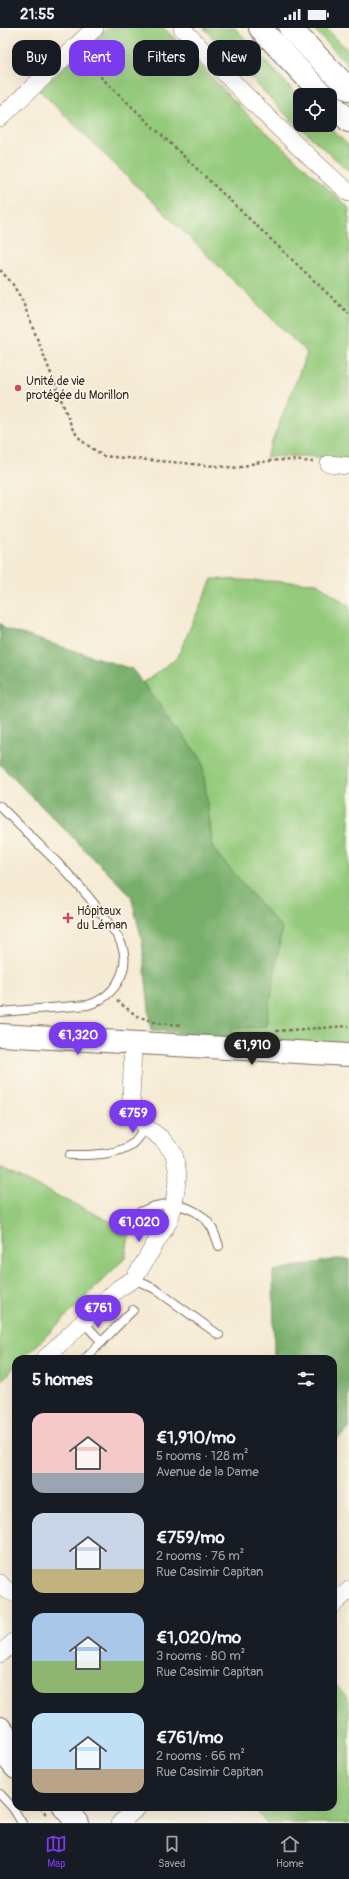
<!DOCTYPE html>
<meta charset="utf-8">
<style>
body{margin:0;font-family:Pangolin,sans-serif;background:#20242c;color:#f1f3f6;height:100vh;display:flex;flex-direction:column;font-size:15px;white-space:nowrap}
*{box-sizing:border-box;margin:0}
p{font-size:13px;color:#9ea1a6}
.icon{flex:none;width:22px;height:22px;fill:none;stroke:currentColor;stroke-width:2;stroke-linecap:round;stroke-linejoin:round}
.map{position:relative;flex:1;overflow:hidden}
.details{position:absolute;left:12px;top:1327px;width:325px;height:456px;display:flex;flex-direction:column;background:#171b24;border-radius:12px;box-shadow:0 4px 16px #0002}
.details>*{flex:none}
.banner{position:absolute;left:12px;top:12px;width:325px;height:36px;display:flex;gap:8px}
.buttons{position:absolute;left:293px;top:60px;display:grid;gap:8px}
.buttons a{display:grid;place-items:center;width:44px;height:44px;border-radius:8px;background:#171b24;box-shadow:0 4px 16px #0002;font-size:20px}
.price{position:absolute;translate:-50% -34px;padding:0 9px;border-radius:14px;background:#7c3aed;color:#fff;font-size:13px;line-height:26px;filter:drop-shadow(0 1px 2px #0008)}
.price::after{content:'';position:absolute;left:50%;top:24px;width:12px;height:9px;margin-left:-6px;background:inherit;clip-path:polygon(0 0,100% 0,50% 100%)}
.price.active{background:#222;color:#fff}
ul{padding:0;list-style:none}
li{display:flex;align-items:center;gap:12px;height:100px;padding:0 20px}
li span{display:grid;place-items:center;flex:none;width:112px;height:80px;border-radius:12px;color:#555}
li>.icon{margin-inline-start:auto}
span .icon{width:48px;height:48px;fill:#fffc;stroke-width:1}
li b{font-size:17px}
h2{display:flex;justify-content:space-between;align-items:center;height:48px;padding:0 20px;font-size:17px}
.pill{padding:0 14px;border-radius:12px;background:#171b24;box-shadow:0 4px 16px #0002;font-size:14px;line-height:36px}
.pill.active{background:#7c3aed;color:#fff}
.status{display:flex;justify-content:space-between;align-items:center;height:28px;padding:0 20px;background:#171b24;direction:ltr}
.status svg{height:11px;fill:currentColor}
.dock{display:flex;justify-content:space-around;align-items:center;height:56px;border-top:1px solid #363941;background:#171b24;font-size:11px;color:#9ea1a6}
.dock a{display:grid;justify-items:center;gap:2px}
.dock .active{color:#7c3aed}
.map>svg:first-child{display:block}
.green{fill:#94ca7b;stroke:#687a4c}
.forest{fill:#77ae6b;stroke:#596c44}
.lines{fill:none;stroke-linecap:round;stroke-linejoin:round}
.lane-casing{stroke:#7c6d5d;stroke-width:10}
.street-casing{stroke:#7c6d5d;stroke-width:18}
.secondary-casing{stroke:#7c6d5d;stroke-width:24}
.highway-casing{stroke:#7c6d5d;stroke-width:24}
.path{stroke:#7c6d5d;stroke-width:2.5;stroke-dasharray:3 3;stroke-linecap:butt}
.lane{stroke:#fff;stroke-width:8}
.street{stroke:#fff;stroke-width:17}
.secondary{stroke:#fff;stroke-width:22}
.highway{stroke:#fff;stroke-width:22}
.poi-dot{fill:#d1495b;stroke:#fbf7ec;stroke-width:1.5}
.labels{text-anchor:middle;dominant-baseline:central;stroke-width:3;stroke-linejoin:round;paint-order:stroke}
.poi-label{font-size:12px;fill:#3b2a1e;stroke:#fbf7ec;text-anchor:start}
</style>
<div class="status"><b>21:55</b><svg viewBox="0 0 49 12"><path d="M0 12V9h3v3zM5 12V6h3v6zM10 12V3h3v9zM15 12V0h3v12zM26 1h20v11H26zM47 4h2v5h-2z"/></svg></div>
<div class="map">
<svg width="349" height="1795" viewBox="0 0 349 1795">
<rect width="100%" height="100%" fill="#fbf7ec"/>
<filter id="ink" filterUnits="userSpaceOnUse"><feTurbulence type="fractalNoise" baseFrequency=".025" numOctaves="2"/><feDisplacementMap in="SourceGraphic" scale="8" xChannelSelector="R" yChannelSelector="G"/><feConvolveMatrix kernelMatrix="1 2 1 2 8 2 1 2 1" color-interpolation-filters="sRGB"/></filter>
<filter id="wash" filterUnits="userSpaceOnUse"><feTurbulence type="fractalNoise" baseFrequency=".012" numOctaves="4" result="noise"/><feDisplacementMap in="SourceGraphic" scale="16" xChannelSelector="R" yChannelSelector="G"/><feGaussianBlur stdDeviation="0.9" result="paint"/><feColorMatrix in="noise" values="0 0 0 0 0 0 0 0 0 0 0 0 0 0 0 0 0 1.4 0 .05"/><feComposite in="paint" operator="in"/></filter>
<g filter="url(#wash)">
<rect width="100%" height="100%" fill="#f5ead3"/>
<g class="green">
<path d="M108,0H164L249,88L349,180V431L302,428L266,429L307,325L39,62Z"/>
<path d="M204,0H235L300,70V97H327L349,118V143L287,88Z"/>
<path d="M313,0H326L349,23V38Z"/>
<path d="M212,551L317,555L349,578V1016L230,1011L231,1001L282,901L213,821L202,732L143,655L177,630Z"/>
<path d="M0,1140L130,1203L125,1230L23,1331H16V1338L0,1354Z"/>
<path d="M333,1654L349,1672V1795H266L254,1779H333Z"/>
</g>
<g class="forest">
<path d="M0,595L6,601L132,641L202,732L213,821L282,901L266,998L231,1001L230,1011L151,1002L142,913L131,868L0,737Z"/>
<path d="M336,1231H349V1401L333,1415V1331H274L273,1243Z"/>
</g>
</g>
<g filter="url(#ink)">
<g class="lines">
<g class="lane-casing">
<g id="lane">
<path d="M0,778C35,814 75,848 104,889C110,897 117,906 121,915C132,942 114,969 88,977L0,984"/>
<path d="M70,1127C89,1127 115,1128 132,1116C137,1112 141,1104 146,1099"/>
<path d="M135,1186C142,1183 149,1180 155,1178C176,1172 202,1182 212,1200C215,1206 217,1212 219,1218"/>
<path d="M134,1251L155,1261L219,1307"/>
<path d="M84,1295L102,1314"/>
<path d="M85,1331L133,1282"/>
<path d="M0,1766L13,1780L22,1795"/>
</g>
</g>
<g class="street-casing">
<g id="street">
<path d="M182,0C236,59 289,112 349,165"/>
<path d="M0,90L95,0"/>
<path d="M329,436L349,438"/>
<path d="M44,1331L119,1260L134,1251L169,1193L174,1176L178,1146L174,1126L162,1111L146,1099L136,1087L131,1071L133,1014"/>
<path d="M0,1555L6,1562L16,1566"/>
<path d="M333,1577L349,1562"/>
<path d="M0,1626L16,1612"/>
<path d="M120,1795L138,1779"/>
</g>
</g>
<g class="secondary-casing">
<g id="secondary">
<path d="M0,1007L349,1027"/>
<path d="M0,1700L16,1720"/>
<path d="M0,1721L16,1740"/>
<path d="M64,1779L77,1795"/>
</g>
</g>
<g class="highway-casing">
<g id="highway">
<path d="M260,0L323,67"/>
<path d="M290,0L349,61"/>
<path d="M330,74L349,93"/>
</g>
</g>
<g class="path">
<path d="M83,32L349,286"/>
<path d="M0,242L12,255L22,272L73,402L82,413L103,428L238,440C263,431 287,431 313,434"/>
<path d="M117,973L137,988L157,995L182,997"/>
<path d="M276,1003L349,998"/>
<path d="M40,1779L46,1786"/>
</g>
<use href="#lane" class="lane"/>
<use href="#street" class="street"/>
<use href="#secondary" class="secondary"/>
<use href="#highway" class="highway"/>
</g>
</g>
<g class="poi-dot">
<circle cx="18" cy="360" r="4"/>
<path d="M66 884h4v4h4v4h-4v4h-4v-4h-4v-4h4z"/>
</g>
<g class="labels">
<g class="poi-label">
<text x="26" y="353">Unité de vie<tspan x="26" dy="14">protégée du Morillon</tspan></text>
<text x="77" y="883">Hôpitaux<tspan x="77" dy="14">du Léman</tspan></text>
</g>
</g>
</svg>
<div class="buttons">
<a><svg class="icon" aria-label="locate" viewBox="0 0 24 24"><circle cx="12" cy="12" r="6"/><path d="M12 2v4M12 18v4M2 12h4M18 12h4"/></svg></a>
</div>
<b class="price" style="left:78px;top:1028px">€1,320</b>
<b class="price active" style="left:252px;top:1038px">€1,910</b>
<b class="price" style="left:133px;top:1106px">€759</b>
<b class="price" style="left:139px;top:1215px">€1,020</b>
<b class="price" style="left:98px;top:1301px">€761</b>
<div class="banner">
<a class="pill">Buy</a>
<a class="pill active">Rent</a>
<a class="pill">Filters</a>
<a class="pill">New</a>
</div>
<section class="details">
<h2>5 homes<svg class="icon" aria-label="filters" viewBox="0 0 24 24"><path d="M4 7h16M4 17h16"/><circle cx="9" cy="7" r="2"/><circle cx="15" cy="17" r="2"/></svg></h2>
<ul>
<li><span style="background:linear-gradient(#f6c9c9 75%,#9aa5b1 0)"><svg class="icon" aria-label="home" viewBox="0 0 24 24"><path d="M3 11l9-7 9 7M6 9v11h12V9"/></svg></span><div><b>€1,910/mo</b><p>5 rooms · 128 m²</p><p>Avenue de la Dame</p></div></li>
<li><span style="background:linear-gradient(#c9d6e8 70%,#c2b280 0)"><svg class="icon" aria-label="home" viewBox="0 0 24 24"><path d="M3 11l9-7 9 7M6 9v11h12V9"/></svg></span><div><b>€759/mo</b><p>2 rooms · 76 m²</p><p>Rue Casimir Capitan</p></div></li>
<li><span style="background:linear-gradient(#a9c7e8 60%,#8fb573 0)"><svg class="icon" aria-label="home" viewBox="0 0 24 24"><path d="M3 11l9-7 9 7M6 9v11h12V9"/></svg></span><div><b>€1,020/mo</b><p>3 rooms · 80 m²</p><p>Rue Casimir Capitan</p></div></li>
<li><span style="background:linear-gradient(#bfe0f5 70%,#b9a48a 0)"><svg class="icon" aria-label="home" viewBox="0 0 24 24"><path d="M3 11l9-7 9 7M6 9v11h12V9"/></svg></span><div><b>€761/mo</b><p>2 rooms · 66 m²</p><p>Rue Casimir Capitan</p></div></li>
</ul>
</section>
</div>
<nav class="dock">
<a class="active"><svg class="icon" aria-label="map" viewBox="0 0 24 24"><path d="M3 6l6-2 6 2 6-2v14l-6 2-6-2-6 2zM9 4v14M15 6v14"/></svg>Map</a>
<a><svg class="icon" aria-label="saved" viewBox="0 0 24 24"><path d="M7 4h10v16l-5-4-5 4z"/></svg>Saved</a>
<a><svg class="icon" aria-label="home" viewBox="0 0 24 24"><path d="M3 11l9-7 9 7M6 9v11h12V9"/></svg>Home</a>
</nav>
